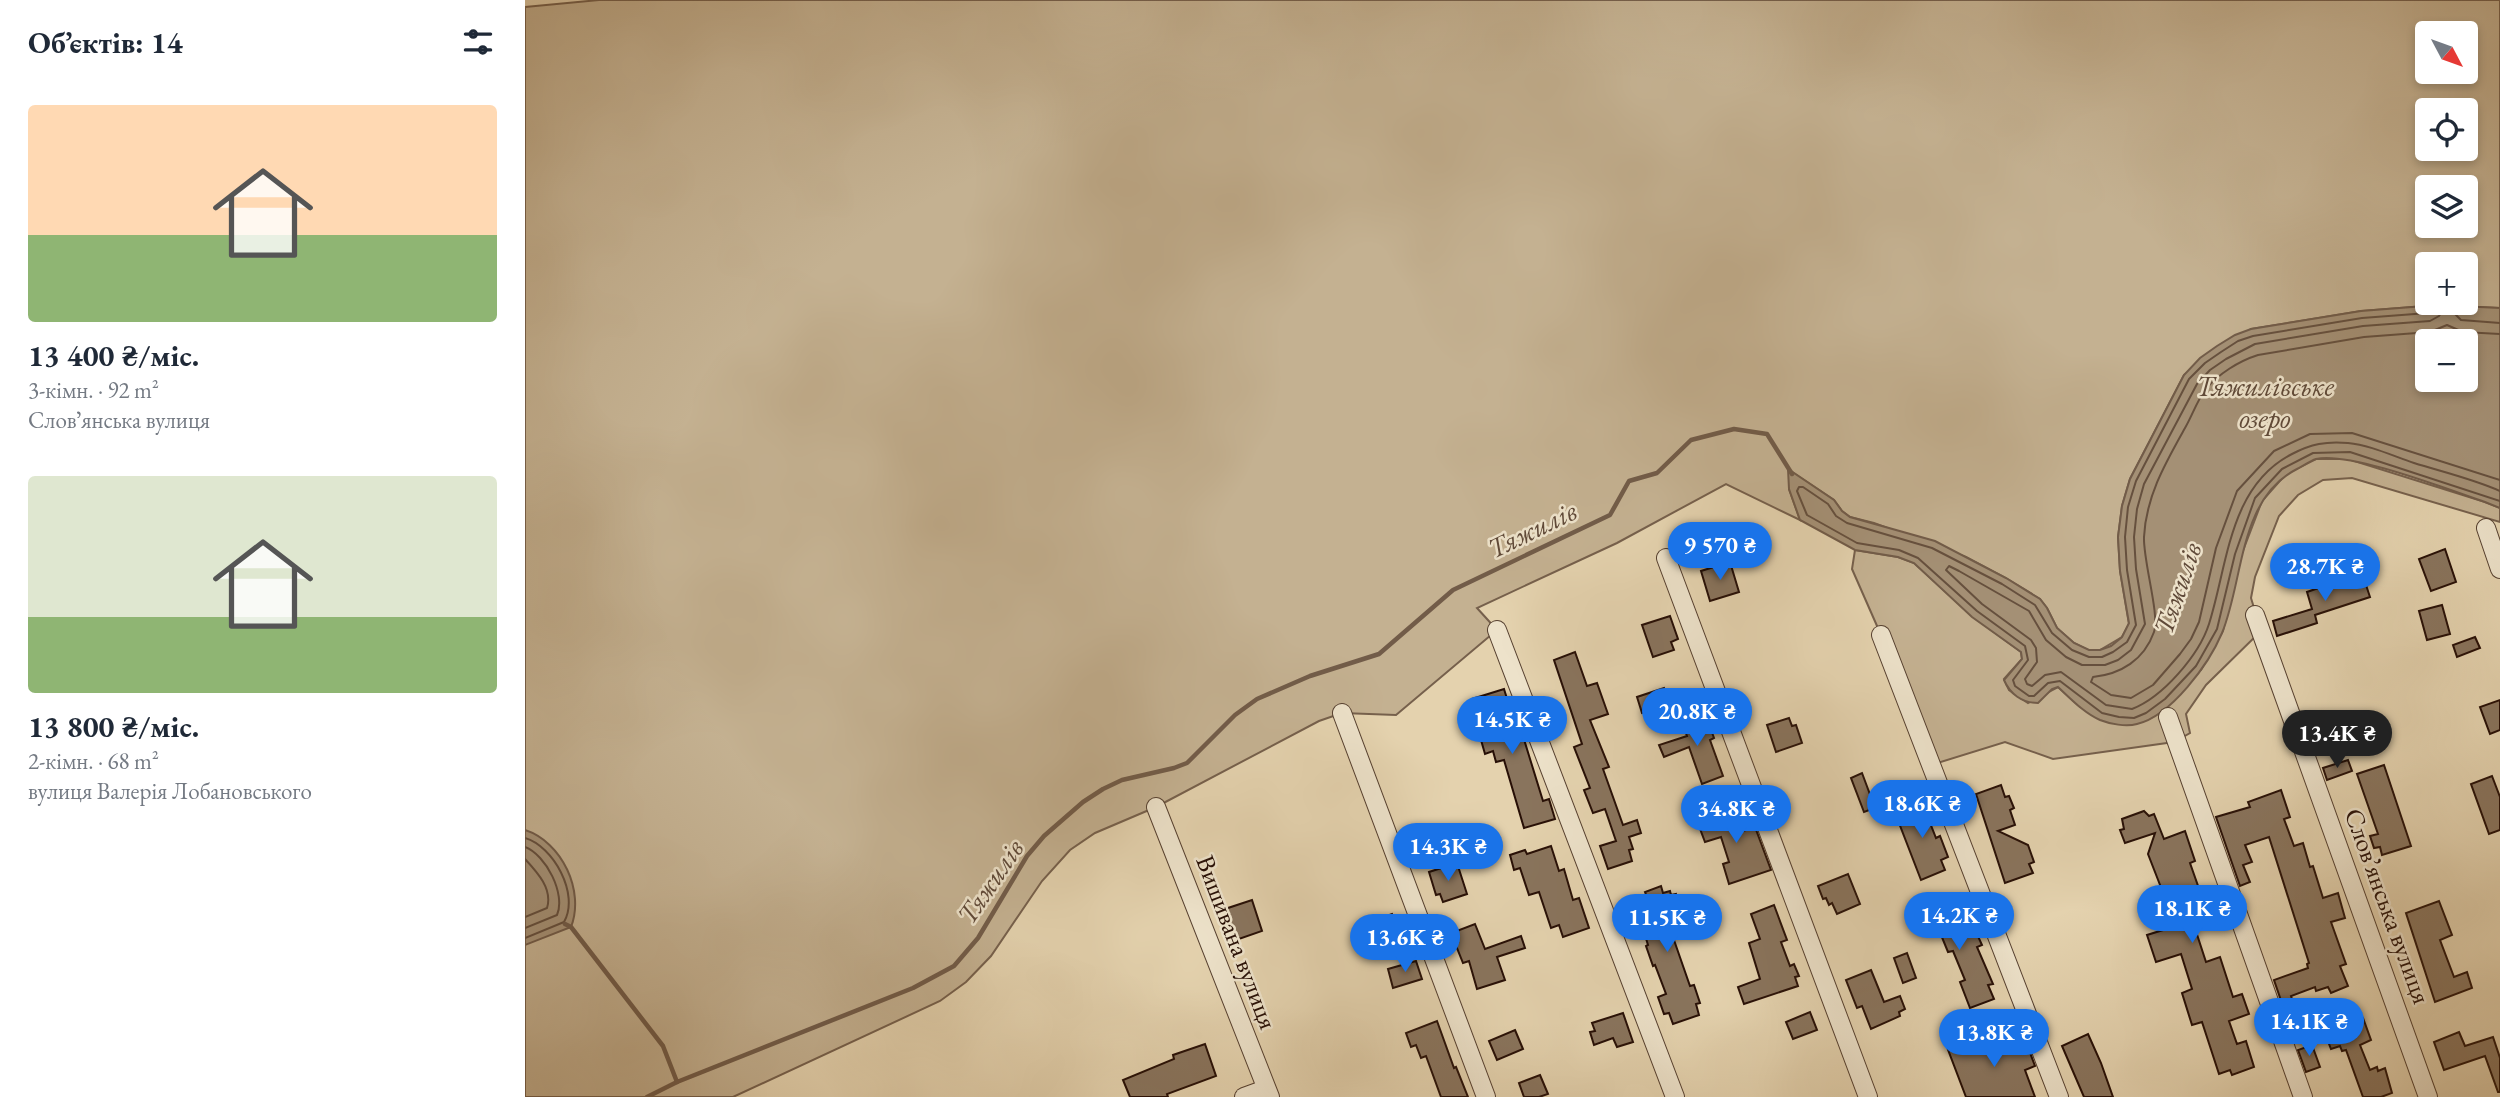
<!DOCTYPE html>
<html lang="uk">
<meta charset="utf-8">
<style>
body{margin:0;font-family:"EB Garamond",serif;background:#f2f2f3;color:#1f2937;height:100vh;display:flex;flex-direction:column;font-size:26px;white-space:nowrap}
*{box-sizing:border-box;margin:0}
p{font-size:23px;color:#747a83}
.icon{flex:none;width:38px;height:38px;fill:none;stroke:currentColor;stroke-width:2;stroke-linecap:round;stroke-linejoin:round}
.map{position:relative;flex:1;overflow:hidden}
.details{display:flex;flex-direction:column;background:#fff;width:525px}
.details>*{flex:none}
.needle{width:46px;rotate:131deg}
.controls{position:absolute;left:1890px;top:21px;display:grid;gap:14px}
.controls a{display:grid;place-items:center;width:63px;height:63px;border-radius:7px;background:#fff;box-shadow:0 4px 10px #0003;font-size:35px}
.price{position:absolute;translate:-50% -60px;padding:0 16px;border-radius:24px;background:#1a73e8;color:#fff;font-size:23px;line-height:46px;filter:drop-shadow(0 2px 4px #0008)}
.price::after{content:'';position:absolute;left:50%;top:42px;width:21px;height:16px;margin-left:-10px;background:inherit;clip-path:polygon(0 0,100% 0,50% 100%)}
.price.selected{background:#222;color:#fff}
ul{padding:0;list-style:none}
li{display:grid;align-content:center;gap:14px;height:371px;padding:0 28px}
li span{display:grid;place-items:center;height:217px;border-radius:7px;color:#555}
li>.icon{margin-inline-start:auto}
span .icon{width:126px;height:126px;fill:#fffc;stroke-width:1}
li b{font-size:30px}
h2{display:flex;justify-content:space-between;align-items:center;height:84px;padding:0 28px;font-size:30px}
main{display:flex;flex:1;min-height:0}
.map>svg:first-child{display:block}
.green{fill:#c4b191;stroke:#76604c;stroke-width:2;fill-rule:evenodd}
.water{fill:#a49075;stroke:#725c49;stroke-width:2;fill-rule:evenodd}
.lines{fill:none;stroke-linecap:round;stroke-linejoin:round}
.shore{stroke:#66503e;stroke-width:2}
.stream{stroke:#725c49;stroke-width:4.5}
.building{fill:#89745d;stroke:#270f06;stroke-width:2}
.minor-casing{stroke:#564030;stroke-width:20}
.minor{stroke:#ede2ca;stroke-width:18}
.labels{text-anchor:middle;dominant-baseline:central;stroke-width:5;stroke-linejoin:round;paint-order:stroke}
.street-label{font-size:26px;fill:#270f06;stroke:#ede2ca}
.water-label{font-size:28px;font-style:italic;fill:#5f4938;stroke:#ede2ca}
</style>
<main>
<section class="details">
<h2>Об’єктів: 14<svg class="icon" aria-label="filters" viewBox="0 0 24 24"><path d="M4 7h16M4 17h16"/><circle cx="9" cy="7" r="2"/><circle cx="15" cy="17" r="2"/></svg></h2>
<ul>
<li><span style="background:linear-gradient(#ffd9b3 60%,#8fb573 0)"><svg class="icon" aria-label="home" viewBox="0 0 24 24"><path d="M3 11l9-7 9 7M6 9v11h12V9"/></svg></span><div><b>13 400 ₴/міс.</b><p>3-кімн. · 92 m²</p><p>Словʼянська вулиця</p></div></li>
<li><span style="background:linear-gradient(#dfe7d0 65%,#8fb573 0)"><svg class="icon" aria-label="home" viewBox="0 0 24 24"><path d="M3 11l9-7 9 7M6 9v11h12V9"/></svg></span><div><b>13 800 ₴/міс.</b><p>2-кімн. · 68 m²</p><p>вулиця Валерія Лобановського</p></div></li>
</ul>
</section>
<div class="map">
<svg width="1975" height="1097" viewBox="0 0 1975 1097">
<rect width="100%" height="100%" fill="#e4d2ae"/>
<filter id="stains"><feTurbulence type="fractalNoise" baseFrequency=".00286" numOctaves="4"/><feColorMatrix values="0 0 0 0 .2 0 0 0 0 .09 0 0 0 0 .02 0 0 0 .5 -.17"/></filter>
<radialGradient id="worn" r=".72"><stop offset=".6" stop-color="#630" stop-opacity="0"/><stop offset="1" stop-color="#630" stop-opacity=".3"/></radialGradient>
<g class="green">
<path d="M74,0H1975V308L1913,305L1836,311L1726,329L1659,375L1605,479L1597,506L1593,537L1595,571L1604,624L1597,637L1575,650L1565,651L1549,643L1532,628L1522,608L1515,599L1481,578L1441,557L1349,523L1325,517L1317,511L1309,500L1264,470V489L1275,520L1201,484L1092,543L952,608L972,630L871,715L817,713L794,721L631,807L570,833L545,850L517,881L466,956L441,982L415,1001L208,1097H0V7ZM1902,33H1941V72H1902ZM1902,110H1941V149H1902ZM1902,187H1941V226H1902ZM1902,264H1941V303H1902Z"/>
<path d="M1791,459H1823L1960,502L1975,508V522L1827,478L1798,480L1773,495L1754,516L1730,577L1726,598L1736,631L1681,685L1661,714L1665,733L1649,742L1528,759L1480,742L1406,765L1356,635L1327,569L1330,550L1373,557L1389,563L1447,616L1496,652L1497,659L1479,679L1484,690L1503,703L1533,687L1555,707L1676,670L1698,631L1716,556L1737,501L1761,474Z"/>
</g>
<g class="water">
<path d="M1913,305L1975,308V508L1960,502C1924,490 1824,451 1791,459C1785,461 1778,466 1772,469C1713,499 1719,580 1697,633C1684,664 1646,716 1612,724C1601,727 1585,724 1575,720C1559,713 1546,699 1533,687L1527,689L1513,703C1497,703 1485,694 1479,680L1497,659L1496,652L1447,617L1389,563L1373,557L1330,550L1275,520L1264,489L1263,469L1309,500L1317,511L1325,517L1410,541L1481,578L1515,599L1522,608L1532,628L1549,643L1564,650H1575L1586,646L1597,637L1604,623L1595,571L1593,537L1597,506L1605,479L1659,375L1675,358L1692,346L1710,335L1726,329L1836,311ZM1902,341H1941V380H1902Z"/>
<path d="M0,830C37,842 60,891 46,927L0,945Z"/>
</g>
<g class="lines">
<g class="shore">
<path d="M1910,303L1909,309L1903,313L1837,318L1728,336L1713,341L1696,352L1680,363L1664,379L1611,481L1603,507L1600,537L1602,570L1611,625L1602,642L1588,652L1577,657H1564L1547,650L1527,633L1510,605L1477,584L1407,548L1322,523L1311,516L1303,504L1278,487H1274L1272,491L1282,515L1332,543L1374,550L1393,558L1452,611L1500,646L1503,660L1488,680L1490,686L1504,696H1509L1523,683L1535,681L1577,713L1594,717L1609,718L1621,713L1640,699L1671,666L1692,629L1710,554L1730,498L1757,469L1788,453L1825,452L1975,501"/>
<path d="M1975,323L1936,320L1921,305L1914,316L1905,321L1838,326L1730,344L1701,359L1685,370L1672,384L1619,484L1612,509L1609,537L1611,569L1620,624L1606,650L1593,660L1580,665H1557L1541,657L1521,640L1504,611L1434,571L1424,566L1421,570L1457,604L1506,640L1511,648L1512,662L1500,679L1502,684L1507,686L1520,675L1536,672L1581,705L1607,709C1638,697 1674,655 1684,624C1703,564 1704,486 1767,454C1786,444 1801,441 1823,443C1845,445 1868,456 1889,463C1918,472 1948,479 1975,491"/>
<path d="M1975,334L1938,332L1922,325L1905,332L1839,337L1733,355C1714,361 1693,374 1680,390C1672,401 1667,416 1660,428C1641,462 1621,496 1619,537C1618,561 1635,615 1629,632C1619,660 1596,674 1568,677L1566,682L1586,695L1606,698L1628,685L1655,654L1666,639L1674,622L1691,548L1712,491L1749,451L1785,434L1827,433L1975,480"/>
<path d="M0,838C28,846 55,894 39,922L0,938"/>
<path d="M0,847C21,855 41,894 32,915L0,928"/>
<path d="M0,859C12,872 28,889 22,908L0,917"/>
</g>
<g class="stream">
<path d="M40,924L46,927L138,1046L152,1082L388,988L429,966L453,938L502,856L519,836L558,802L578,789L597,780L649,768L662,763L710,715L732,699L785,676L854,654L928,590L1085,515L1104,481L1132,473L1166,440L1209,429L1242,434L1267,474"/>
<path d="M122,1097L152,1082"/>
</g>
</g>
<g class="building">
<path d="M1920,549L1931,582L1906,591L1894,559Z"/>
<path d="M1205,562L1214,592L1185,601L1176,571Z"/>
<path d="M1837,573L1845,597L1790,615L1792,623L1752,636L1748,621L1787,609L1782,592Z"/>
<path d="M1917,605L1925,634L1902,640L1894,611Z"/>
<path d="M1145,616L1153,639L1146,642L1149,650L1128,657L1117,625Z"/>
<path d="M1950,637L1955,648L1932,657L1928,645Z"/>
<path d="M1050,652L1062,686L1072,683L1083,714L1065,720L1084,767L1078,769L1098,825L1112,820L1116,833L1104,837L1108,849L1104,850L1107,861L1083,869L1075,846L1091,841L1080,809L1068,813L1059,790L1065,788L1049,747L1057,744L1029,660Z"/>
<path d="M1139,688L1144,704L1117,713L1112,697Z"/>
<path d="M979,689L993,734L997,733L1018,801L1024,799L1030,819L999,828L979,760L971,762L968,751L960,754L954,733L958,732L947,699Z"/>
<path d="M1975,700V730L1965,734L1955,707Z"/>
<path d="M1180,713L1189,738L1185,740L1198,776L1177,784L1164,747L1139,757L1134,745L1162,736L1157,722Z"/>
<path d="M1838,714L1849,741L1823,752L1812,724Z"/>
<path d="M1264,718L1267,726L1271,725L1277,743L1251,752L1242,725Z"/>
<path d="M1823,760L1827,771L1802,780L1798,768Z"/>
<path d="M1859,765L1886,846L1857,855L1855,847L1849,848L1845,836L1853,834L1832,774Z"/>
<path d="M1337,773L1350,808L1339,812L1326,778Z"/>
<path d="M1967,776L1975,797V830L1964,834L1946,784Z"/>
<path d="M1476,785L1480,797L1484,796L1489,808L1485,810L1490,825L1473,831L1503,845L1509,862L1504,864L1508,873L1480,883L1451,794Z"/>
<path d="M1756,790L1765,817L1759,819L1769,846L1778,843L1785,867L1788,866L1798,898L1813,893L1820,918L1806,922L1821,964L1815,966L1823,986L1806,993L1803,987L1791,991L1790,987L1766,996L1772,1014L1762,1018L1749,980L1783,968L1782,964L1784,963L1744,837L1720,845L1727,862L1718,865L1725,882L1715,886L1691,817L1725,807L1723,802Z"/>
<path d="M1396,800L1411,838L1415,836L1423,857L1416,860L1420,870L1396,880L1369,810Z"/>
<path d="M1208,803L1218,831L1230,827L1246,870L1204,884L1198,864L1204,862L1196,837L1180,842L1174,826L1187,821L1184,812Z"/>
<path d="M1619,811L1624,816L1629,814L1639,839L1660,831L1670,861L1665,863L1678,900L1674,902L1676,909L1665,913L1681,962L1695,957L1708,997L1717,994L1724,1014L1704,1021L1712,1044L1721,1041L1729,1067L1707,1075L1705,1070L1694,1074L1677,1022L1667,1025L1657,993L1667,989L1656,954L1631,962L1622,935L1651,926L1623,854L1630,833L1600,843L1595,830L1599,829L1597,819Z"/>
<path d="M1026,846L1034,871L1039,869L1048,900L1054,898L1064,928L1038,937L1034,925L1026,928L1014,892L1004,895L995,868L989,870L985,855L1000,850L1002,854Z"/>
<path d="M932,863L942,894L918,902L915,894L911,895L904,872Z"/>
<path d="M1323,874L1335,904L1312,914L1307,903L1304,905L1301,898L1298,899L1293,886Z"/>
<path d="M1136,886L1138,893L1145,891L1146,895L1151,894L1158,915L1142,920L1165,986L1169,985L1175,1003L1171,1004L1174,1015L1148,1024L1144,1013L1139,1014L1133,997L1141,994L1130,965L1128,966L1121,946L1123,945L1111,906L1117,904L1115,899L1122,897L1120,892Z"/>
<path d="M727,900L737,931L711,940L700,909Z"/>
<path d="M1417,900L1430,933L1444,928L1448,936L1452,934L1457,945L1452,947L1468,984L1463,985L1469,999L1445,1008L1435,982L1440,980L1428,951L1423,952L1412,925L1392,932L1385,912Z"/>
<path d="M1914,901L1927,935L1915,940L1929,977L1942,972L1947,988L1910,1002L1881,913Z"/>
<path d="M1249,905L1262,940L1256,942L1265,966L1269,964L1274,976L1270,977L1273,986L1219,1004L1213,987L1235,979L1224,943L1235,939L1226,914Z"/>
<path d="M867,914L877,938L852,948L842,923Z"/>
<path d="M950,924L960,949L996,936L1000,948L972,957L980,980L952,989L944,961L938,963L930,943L933,942L929,932Z"/>
<path d="M1382,953L1391,978L1378,983L1369,958Z"/>
<path d="M891,961L897,979L868,988L863,969Z"/>
<path d="M1346,970L1359,1002L1375,996L1380,1009L1374,1012L1375,1016L1346,1029L1337,1006L1332,1008L1321,980Z"/>
<path d="M1285,1012L1292,1030L1268,1039L1261,1022Z"/>
<path d="M1098,1013L1108,1042L1092,1047L1088,1038L1069,1045L1065,1032L1070,1031L1067,1023Z"/>
<path d="M1816,1015L1819,1025L1838,1018L1846,1040L1835,1045L1845,1070L1852,1067L1853,1071L1860,1068L1867,1093L1856,1097H1838L1821,1050L1817,1051L1815,1046L1806,1049L1796,1023Z"/>
<path d="M912,1021L929,1068L931,1067L943,1097H916L901,1056L896,1058L891,1045L886,1047L881,1033Z"/>
<path d="M990,1030L998,1049L972,1060L964,1041Z"/>
<path d="M1934,1032L1940,1046L1968,1037L1975,1058V1092H1973L1960,1056L1919,1070L1909,1042Z"/>
<path d="M1563,1034L1576,1063L1588,1097H1559L1537,1046Z"/>
<path d="M1478,1037L1480,1041L1492,1037L1495,1044L1501,1042L1510,1066L1500,1070L1510,1097H1441L1422,1047L1440,1040L1444,1050Z"/>
<path d="M680,1044L691,1076L642,1094L643,1097H605L598,1080L649,1059L648,1055Z"/>
<path d="M1787,1045L1795,1067L1781,1072L1773,1050Z"/>
<path d="M1015,1075L1023,1094L1014,1097H999L994,1083Z"/>
</g>
<g class="lines">
<g class="minor-casing">
<g id="minor">
<path d="M1961,528L1975,569"/>
<path d="M1141,558L1343,1097"/>
<path d="M1730,615L1903,1097"/>
<path d="M972,630L1150,1097"/>
<path d="M1356,635L1534,1097"/>
<path d="M817,713L961,1097"/>
<path d="M1643,717L1778,1097"/>
<path d="M631,807L745,1097"/>
<path d="M719,1097L741,1089"/>
</g>
</g>
<use href="#minor" class="minor"/>
</g>
<g class="labels">
<g class="street-label">
<text transform="translate(1863 906) rotate(70)">Словʼянська вулиця</text>
<text transform="translate(712 942) rotate(69)">Вишивана вулиця</text>
</g>
<g class="water-label">
<text x="1740" y="386">Тяжилівське<tspan x="1740" dy="32">озеро</tspan></text>
<text transform="translate(1007 529) rotate(-26)">Тяжилів</text>
<text transform="translate(1652 588) rotate(-71)">Тяжилів</text>
<text transform="translate(465 881) rotate(-56)">Тяжилів</text>
</g>
</g>
<rect width="100%" height="100%" filter="url(#stains)"/>
<rect width="100%" height="100%" fill="url(#worn)"/>
</svg>
<div class="controls">
<a><svg class="needle" viewBox="-14 -14 28 28"><path d="M0-13l5 13h-10z" fill="#e53935"/><path d="M0 13l5-13h-10z" fill="#747a83"/></svg></a>
<a><svg class="icon" aria-label="locate" viewBox="0 0 24 24"><circle cx="12" cy="12" r="6"/><path d="M12 2v4M12 18v4M2 12h4M18 12h4"/></svg></a>
<a><svg class="icon" aria-label="layers" viewBox="0 0 24 24"><path d="M12 4l9 5-9 5-9-5zM3 14l9 5 9-5"/></svg></a>
<a>+</a>
<a>−</a>
</div>
<b class="price" style="left:1195px;top:582px">9 570 ₴</b>
<b class="price" style="left:1800px;top:603px">28.7K ₴</b>
<b class="price" style="left:1172px;top:748px">20.8K ₴</b>
<b class="price" style="left:987px;top:756px">14.5K ₴</b>
<b class="price selected" style="left:1812px;top:770px">13.4K ₴</b>
<b class="price" style="left:1397px;top:840px">18.6K ₴</b>
<b class="price" style="left:1211px;top:845px">34.8K ₴</b>
<b class="price" style="left:923px;top:883px">14.3K ₴</b>
<b class="price" style="left:1667px;top:945px">18.1K ₴</b>
<b class="price" style="left:1434px;top:952px">14.2K ₴</b>
<b class="price" style="left:1142px;top:954px">11.5K ₴</b>
<b class="price" style="left:880px;top:974px">13.6K ₴</b>
<b class="price" style="left:1784px;top:1058px">14.1K ₴</b>
<b class="price" style="left:1469px;top:1069px">13.8K ₴</b>
</div>
</main>
